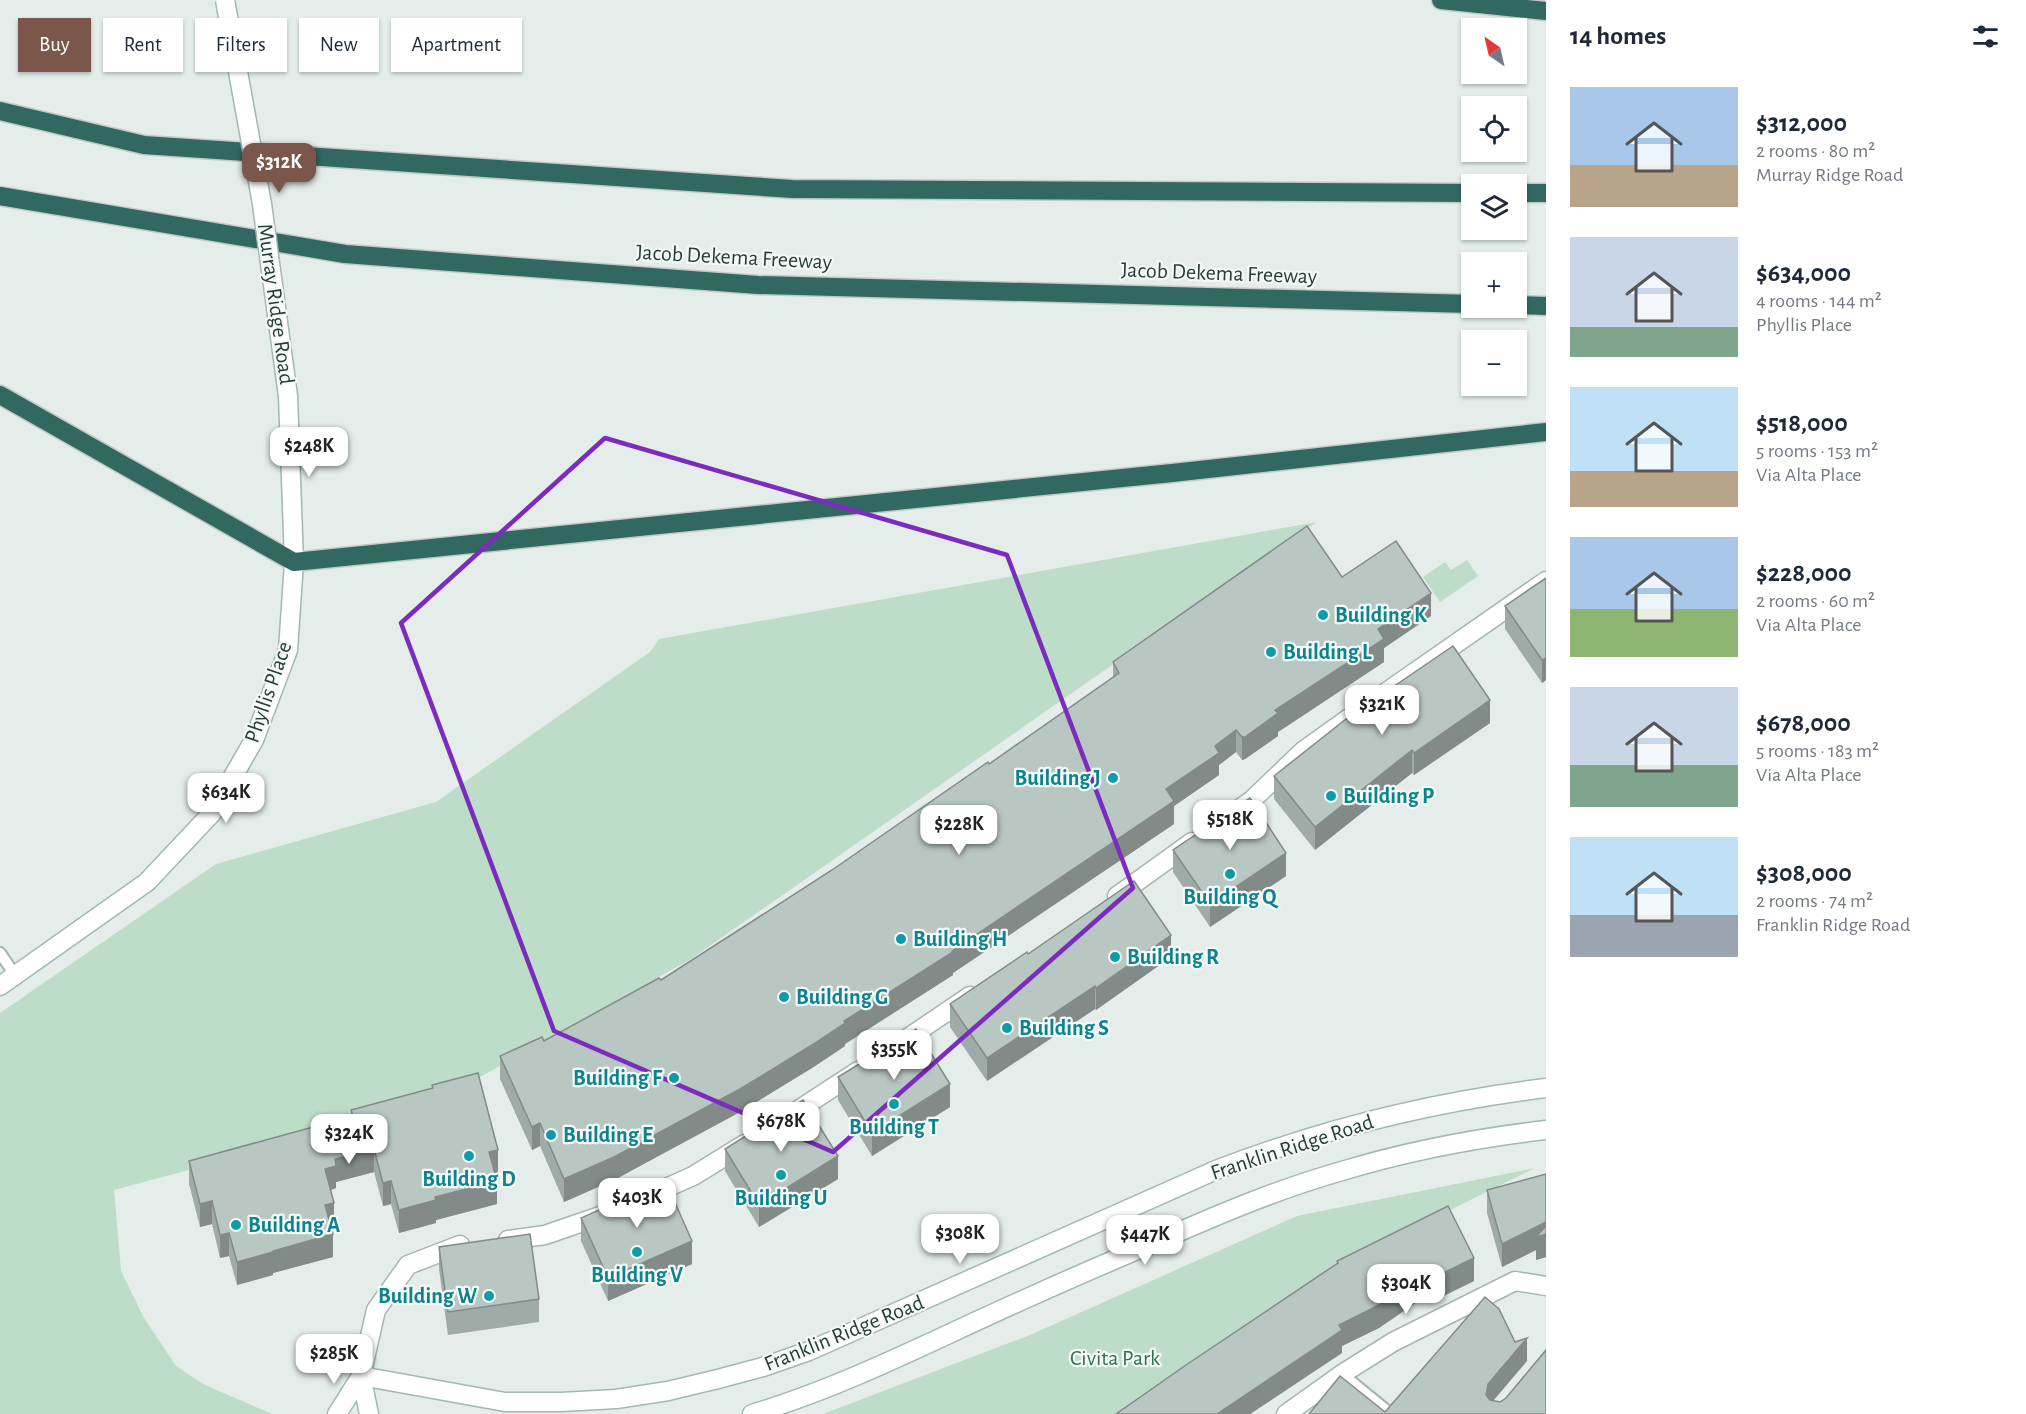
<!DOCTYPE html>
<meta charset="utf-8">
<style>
body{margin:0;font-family:"Alegreya Sans",sans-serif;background:#f6f6f7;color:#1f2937;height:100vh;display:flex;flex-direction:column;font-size:22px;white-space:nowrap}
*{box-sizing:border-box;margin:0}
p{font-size:20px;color:#747a83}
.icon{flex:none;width:33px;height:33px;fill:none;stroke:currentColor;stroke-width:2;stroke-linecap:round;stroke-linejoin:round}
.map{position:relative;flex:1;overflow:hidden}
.panel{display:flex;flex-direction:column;background:#fff;width:480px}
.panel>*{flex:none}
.banner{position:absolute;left:18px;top:18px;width:570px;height:54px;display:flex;gap:12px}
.needle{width:39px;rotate:326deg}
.tools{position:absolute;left:1461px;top:18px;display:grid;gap:12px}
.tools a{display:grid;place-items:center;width:66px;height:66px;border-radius:0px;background:#fff;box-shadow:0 2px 4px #0004;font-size:30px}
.price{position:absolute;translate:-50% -51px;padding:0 14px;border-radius:12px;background:#fff;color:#222;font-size:20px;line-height:39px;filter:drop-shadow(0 2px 3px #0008)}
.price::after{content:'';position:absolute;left:50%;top:36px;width:18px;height:14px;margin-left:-9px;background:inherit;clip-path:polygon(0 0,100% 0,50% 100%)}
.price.selected{background:#7b564b;color:#fff}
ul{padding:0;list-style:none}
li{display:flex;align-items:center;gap:18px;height:150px;padding:0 24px}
li span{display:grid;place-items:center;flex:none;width:168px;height:120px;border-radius:0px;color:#555}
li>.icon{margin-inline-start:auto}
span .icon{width:72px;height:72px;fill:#fffc;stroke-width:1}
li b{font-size:26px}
h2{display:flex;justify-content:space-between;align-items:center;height:72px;padding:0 24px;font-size:26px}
.chip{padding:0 21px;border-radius:0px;background:#fff;box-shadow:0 2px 4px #0004;font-size:21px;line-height:54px}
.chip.selected{background:#7b564b;color:#fff}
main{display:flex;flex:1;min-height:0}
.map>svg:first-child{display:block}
.green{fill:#beddc8}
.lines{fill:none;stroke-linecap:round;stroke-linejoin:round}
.lane-casing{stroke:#a7b5b0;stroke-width:14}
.street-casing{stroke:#a7b5b0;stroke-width:21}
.secondary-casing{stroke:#a2b8b2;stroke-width:21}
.highway-casing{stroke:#c2c9c7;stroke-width:21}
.lane{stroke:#fff;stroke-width:10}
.street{stroke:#fff;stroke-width:18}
.secondary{stroke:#fff;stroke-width:18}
.highway{stroke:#316860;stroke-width:18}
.secondary-bridge-casing{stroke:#a2b8b2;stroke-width:21;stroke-linecap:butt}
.secondary-bridge{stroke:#fff;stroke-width:18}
.wall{fill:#9faba7}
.shaded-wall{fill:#828b88}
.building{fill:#b9c7c2;stroke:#828b88;stroke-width:1.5}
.marked{fill:none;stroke:#7b2cbf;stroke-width:4.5;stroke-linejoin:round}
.culture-dot{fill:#0f9aa8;stroke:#f4f9f7;stroke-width:2}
.labels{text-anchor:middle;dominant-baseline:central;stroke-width:4.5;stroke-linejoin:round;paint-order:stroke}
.street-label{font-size:22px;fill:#243d38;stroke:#f4f9f7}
.culture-label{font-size:22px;font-weight:bold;fill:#0d838f;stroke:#f4f9f7;text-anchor:start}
.park-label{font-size:22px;fill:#30724e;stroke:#f4f9f7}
</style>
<main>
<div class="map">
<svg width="1546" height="1414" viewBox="0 0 1546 1414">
<rect width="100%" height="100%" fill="#e4ede9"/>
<g class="green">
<path d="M1317,522L691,959L428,1106L114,1190L121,1271L144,1318L176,1366L203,1384L272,1414H0V1013L216,864L436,802L650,652L659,639Z"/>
<path d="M1467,560L1478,576L1440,602L1423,577L1445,562L1451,570Z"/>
<path d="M1535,1168L1331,1269L1135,1414H823L1030,1335L1297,1216Z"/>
</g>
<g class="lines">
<g class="lane-casing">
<g id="lane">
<path d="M0,953L15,975"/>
<path d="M1342,1374L1391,1414"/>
</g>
</g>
<g class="street-casing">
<g id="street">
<path d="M1372,702L1546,581"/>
<path d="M1232,814L1252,800L1303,751L1349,718"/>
<path d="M1117,896L1192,842"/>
<path d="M899,1044L970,996"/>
<path d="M786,1118L858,1071"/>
<path d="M648,1196L693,1176L745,1144"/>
<path d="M508,1240L545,1235L603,1215"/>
<path d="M361,1376L376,1310L408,1265L460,1245"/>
<path d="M1286,1414L1342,1374L1393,1342L1515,1281L1546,1286"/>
</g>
</g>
<g class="secondary-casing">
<g id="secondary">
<path d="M0,986L147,882L212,813L254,740L288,650L294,562L288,396"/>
<path d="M361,1376L505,1402H561L616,1399L668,1391L718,1379L763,1367L809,1351L1216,1170C1325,1128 1430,1102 1546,1088"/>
<path d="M361,1376L369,1414"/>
<path d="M337,1414L361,1376"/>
<path d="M752,1414C846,1386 933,1340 1023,1300C1067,1280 1111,1261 1156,1242C1217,1215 1278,1189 1342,1171C1408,1151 1477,1138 1546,1130"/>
</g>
</g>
<g class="highway-casing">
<g id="highway">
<path d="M1441,0L1546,11"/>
<path d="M0,111L144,145L792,189L1472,193"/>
<path d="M1516,193H1546"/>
<path d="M0,196L345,254L758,285L1472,304"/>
<path d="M1516,305L1546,306"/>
<path d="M0,395L294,562L1172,473L1546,432"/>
</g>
</g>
<use href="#lane" class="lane"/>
<use href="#street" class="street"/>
<use href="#secondary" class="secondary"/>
<use href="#highway" class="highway"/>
<g class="secondary-bridge-casing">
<path id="secondary-bridge" d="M225,0L262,204L288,396"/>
</g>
<use href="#secondary-bridge" class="secondary-bridge"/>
</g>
<g class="wall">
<path d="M1342,577L1431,616L1384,648V662L1278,732V736L1245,759L1242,760L1236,752L1219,765V775L1174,806V824L953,973V975L845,1044V1046L812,1068L740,1112L614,1180L564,1202L540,1146L532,1150L500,1079V1056L544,1041L661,980L832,870L989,764L1113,677V662Z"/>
<path d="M1546,578V680L1542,683L1505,629V606Z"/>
<path d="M1490,723L1414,775L1412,773L1315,850L1274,799V776Z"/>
<path d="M1173,850L1286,876L1210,927L1173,872Z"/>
<path d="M1028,954L1171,957L1096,1010L1095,1009L987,1081L950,1027V1004Z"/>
<path d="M838,1077L950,1107L872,1156L838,1100Z"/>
<path d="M432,1085L498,1173L495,1174L497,1204L436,1220V1223L399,1233L391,1204L383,1206L374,1172L336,1182V1188L330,1190L334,1226L331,1227L333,1257L273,1273V1275L237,1285L229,1256L220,1258L212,1224L200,1227L189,1184V1161L351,1116V1110L432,1088Z"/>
<path d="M725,1149L838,1179L759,1227L725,1171Z"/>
<path d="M1546,1174V1257L1536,1260V1250L1502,1267L1487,1213V1190Z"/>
<path d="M581,1218L692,1264L608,1301L581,1241Z"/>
<path d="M439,1247L539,1299V1322L448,1335L439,1269Z"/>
<path d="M1337,1261L1474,1281L1429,1303L1424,1297L1379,1328L1342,1346V1353L1250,1414H1116L1337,1263Z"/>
</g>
<g class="shaded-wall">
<path d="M1431,593V616L1384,648V662L1278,732V736L1245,759L1242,760V737L1378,629Z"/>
<path d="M1546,658V680L1542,683V660Z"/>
<path d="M1490,700V723L1414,775V753Z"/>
<path d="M1236,730V752L1219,765V775L1174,806V824L953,973V975L845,1044V1046L812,1068L740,1112L614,1180L564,1202V1179L844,1021L1166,789L1215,746Z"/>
<path d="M1412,750V773L1315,850V827Z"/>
<path d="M1286,853V876L1210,927V904Z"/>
<path d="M1171,935V957L1096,1010V988Z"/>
<path d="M1095,986V1009L987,1081V1058Z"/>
<path d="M950,1084V1107L872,1156V1133Z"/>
<path d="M540,1123V1146L532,1150V1127Z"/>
<path d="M374,1149V1172L336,1182V1188L325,1192V1169L335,1159Z"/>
<path d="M498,1150V1173L489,1175V1152Z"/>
<path d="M838,1156V1179L759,1227V1205Z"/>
<path d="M391,1181V1204L383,1206V1183Z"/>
<path d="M497,1181V1204L436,1220V1223L399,1233V1210L435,1197Z"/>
<path d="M212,1201V1224L200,1227V1204Z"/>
<path d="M334,1203V1226L325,1228V1205Z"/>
<path d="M1546,1222V1257L1536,1260V1250L1502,1267V1244Z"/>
<path d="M229,1233V1256L220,1258V1235Z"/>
<path d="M333,1234V1257L273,1273V1275L237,1285V1262Z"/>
<path d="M692,1241V1264L608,1301V1278Z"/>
<path d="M1474,1258V1281L1429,1303V1280Z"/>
<path d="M1424,1274V1297L1379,1328L1342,1346V1353L1250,1414H1217L1339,1325Z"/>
<path d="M1527,1338V1361L1488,1407L1486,1395L1488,1384Z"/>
</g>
<g class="building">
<path d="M1307,526L1342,577L1396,541L1431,593L1378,629L1384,639L1275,710L1278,713L1245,737H1242L1236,730L1215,746L1219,753L1166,789L1174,801L952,951L953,952L844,1021L845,1023L812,1045L740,1089L614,1157L564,1179L540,1123L532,1127L500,1056L542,1037L544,1041L659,978L661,980L832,870L988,762L989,764L1119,673L1113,662Z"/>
<path d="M1546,578V658L1542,660L1505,606Z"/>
<path d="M1453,646L1490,700L1414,753L1412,750L1315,827L1274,776L1346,719Z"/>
<path d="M1250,798L1286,853L1210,904L1173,850Z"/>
<path d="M1134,881L1171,935L1096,988L1095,986L987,1058L950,1004L1027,952L1028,954Z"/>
<path d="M916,1029L950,1084L872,1133L838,1077Z"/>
<path d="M478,1073L498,1150L489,1152L497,1181L435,1197L436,1200L399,1210L391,1181L383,1183L374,1149L335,1159L336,1166L325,1169L334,1203L325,1205L333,1234L273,1251V1252L237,1262L229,1233L220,1235L212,1201L200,1204L189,1161L353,1116L351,1110L433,1088L432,1085Z"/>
<path d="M803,1100L838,1156L759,1205L725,1149Z"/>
<path d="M1546,1174V1222L1502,1244L1487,1190Z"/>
<path d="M665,1180L692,1241L608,1278L581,1218Z"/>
<path d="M1448,1206L1474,1258L1429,1280L1424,1274L1379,1305L1339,1325L1342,1330L1217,1414H1116L1186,1365L1338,1263L1337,1261Z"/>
<path d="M1546,1226V1234L1536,1237Z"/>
<path d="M530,1234L539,1299L448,1312L439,1247Z"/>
<path d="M1485,1297L1499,1309L1515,1342L1527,1338L1488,1384L1486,1395L1490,1400L1500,1402L1506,1398L1546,1350V1414H1309L1340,1376L1385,1412Z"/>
</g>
<path class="marked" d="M605,438L1007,555L1133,888L833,1152L554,1031L401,623Z"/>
<g class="culture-dot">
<circle cx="1323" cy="615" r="6"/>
<circle cx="1271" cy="652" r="6"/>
<circle cx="1113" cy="778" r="6"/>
<circle cx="1331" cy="796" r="6"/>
<circle cx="1230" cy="874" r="6"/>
<circle cx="901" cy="939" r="6"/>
<circle cx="1115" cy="957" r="6"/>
<circle cx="784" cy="997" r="6"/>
<circle cx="1007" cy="1028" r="6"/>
<circle cx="674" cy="1078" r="6"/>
<circle cx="894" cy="1104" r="6"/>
<circle cx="551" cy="1135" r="6"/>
<circle cx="469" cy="1156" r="6"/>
<circle cx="781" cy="1175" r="6"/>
<circle cx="236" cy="1225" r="6"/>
<circle cx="637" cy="1252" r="6"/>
<circle cx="489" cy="1296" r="6"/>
</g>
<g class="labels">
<g class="street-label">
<text transform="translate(734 257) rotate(3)">Jacob Dekema Freeway</text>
<text transform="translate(1219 273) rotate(2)">Jacob Dekema Freeway</text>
<text transform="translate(276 304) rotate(82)">Murray Ridge Road</text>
<text transform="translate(268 692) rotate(-71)">Phyllis Place</text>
<text transform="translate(1292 1147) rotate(-18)">Franklin Ridge Road</text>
<text transform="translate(844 1333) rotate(-22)">Franklin Ridge Road</text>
</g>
<g class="culture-label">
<text x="1335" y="615">Building K</text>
<text x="1283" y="652">Building L</text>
<text x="1101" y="778" text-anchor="end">Building J</text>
<text x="1343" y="796">Building P</text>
<text x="1230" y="897" text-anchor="middle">Building Q</text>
<text x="913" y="939">Building H</text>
<text x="1127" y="957">Building R</text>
<text x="796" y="997">Building G</text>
<text x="1019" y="1028">Building S</text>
<text x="662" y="1078" text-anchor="end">Building F</text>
<text x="894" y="1127" text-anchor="middle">Building T</text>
<text x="563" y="1135">Building E</text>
<text x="469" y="1179" text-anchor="middle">Building D</text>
<text x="781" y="1198" text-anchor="middle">Building U</text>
<text x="248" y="1225">Building A</text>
<text x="637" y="1275" text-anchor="middle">Building V</text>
<text x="477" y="1296" text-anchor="end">Building W</text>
</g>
<g class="park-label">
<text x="1115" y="1358">Civita Park</text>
</g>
</g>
</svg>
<div class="tools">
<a><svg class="needle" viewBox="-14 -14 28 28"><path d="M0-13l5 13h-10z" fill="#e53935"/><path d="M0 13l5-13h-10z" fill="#747a83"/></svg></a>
<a><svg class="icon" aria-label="locate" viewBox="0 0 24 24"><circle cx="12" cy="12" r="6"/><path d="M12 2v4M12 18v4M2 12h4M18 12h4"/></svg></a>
<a><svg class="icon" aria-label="layers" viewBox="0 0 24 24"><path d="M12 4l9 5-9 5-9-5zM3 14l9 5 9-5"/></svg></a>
<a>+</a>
<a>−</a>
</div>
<b class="price selected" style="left:279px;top:194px">$312K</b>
<b class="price" style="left:309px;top:478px">$248K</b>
<b class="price" style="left:1382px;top:736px">$321K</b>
<b class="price" style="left:226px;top:824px">$634K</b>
<b class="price" style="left:1230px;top:851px">$518K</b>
<b class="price" style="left:959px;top:856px">$228K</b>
<b class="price" style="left:894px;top:1081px">$355K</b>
<b class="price" style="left:781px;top:1153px">$678K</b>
<b class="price" style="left:349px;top:1165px">$324K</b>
<b class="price" style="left:637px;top:1229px">$403K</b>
<b class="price" style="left:960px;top:1265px">$308K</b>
<b class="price" style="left:1145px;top:1266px">$447K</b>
<b class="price" style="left:1406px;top:1315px">$304K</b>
<b class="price" style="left:334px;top:1385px">$285K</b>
<div class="banner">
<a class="chip selected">Buy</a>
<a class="chip">Rent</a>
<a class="chip">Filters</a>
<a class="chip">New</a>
<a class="chip">Apartment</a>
</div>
</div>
<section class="panel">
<h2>14 homes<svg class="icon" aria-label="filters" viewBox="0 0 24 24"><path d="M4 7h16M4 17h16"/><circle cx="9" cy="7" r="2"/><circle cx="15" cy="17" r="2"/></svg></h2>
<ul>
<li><span style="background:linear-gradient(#a9c7e8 65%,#b9a48a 0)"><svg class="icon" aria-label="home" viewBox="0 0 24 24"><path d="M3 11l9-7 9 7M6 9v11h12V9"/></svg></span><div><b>$312,000</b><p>2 rooms · 80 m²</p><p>Murray Ridge Road</p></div></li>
<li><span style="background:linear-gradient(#c9d6e8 75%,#7fa58c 0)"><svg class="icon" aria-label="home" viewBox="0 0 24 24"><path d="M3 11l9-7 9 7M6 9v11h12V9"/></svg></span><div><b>$634,000</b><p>4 rooms · 144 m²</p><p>Phyllis Place</p></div></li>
<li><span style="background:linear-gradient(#bfe0f5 70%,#b9a48a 0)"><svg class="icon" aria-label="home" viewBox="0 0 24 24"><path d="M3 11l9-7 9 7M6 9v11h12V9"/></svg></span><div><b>$518,000</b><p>5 rooms · 153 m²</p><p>Via Alta Place</p></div></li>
<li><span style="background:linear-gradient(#a9c7e8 60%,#8fb573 0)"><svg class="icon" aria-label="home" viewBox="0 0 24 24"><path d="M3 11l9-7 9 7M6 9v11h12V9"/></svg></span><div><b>$228,000</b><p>2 rooms · 60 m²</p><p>Via Alta Place</p></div></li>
<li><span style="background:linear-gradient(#c9d6e8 65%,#7fa58c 0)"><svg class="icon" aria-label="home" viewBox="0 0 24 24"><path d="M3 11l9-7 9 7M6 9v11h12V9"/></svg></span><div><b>$678,000</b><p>5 rooms · 183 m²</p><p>Via Alta Place</p></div></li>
<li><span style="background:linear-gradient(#bfe0f5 65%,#9aa5b1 0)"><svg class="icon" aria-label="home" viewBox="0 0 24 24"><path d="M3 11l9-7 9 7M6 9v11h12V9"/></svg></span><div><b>$308,000</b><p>2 rooms · 74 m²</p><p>Franklin Ridge Road</p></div></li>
</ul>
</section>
</main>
